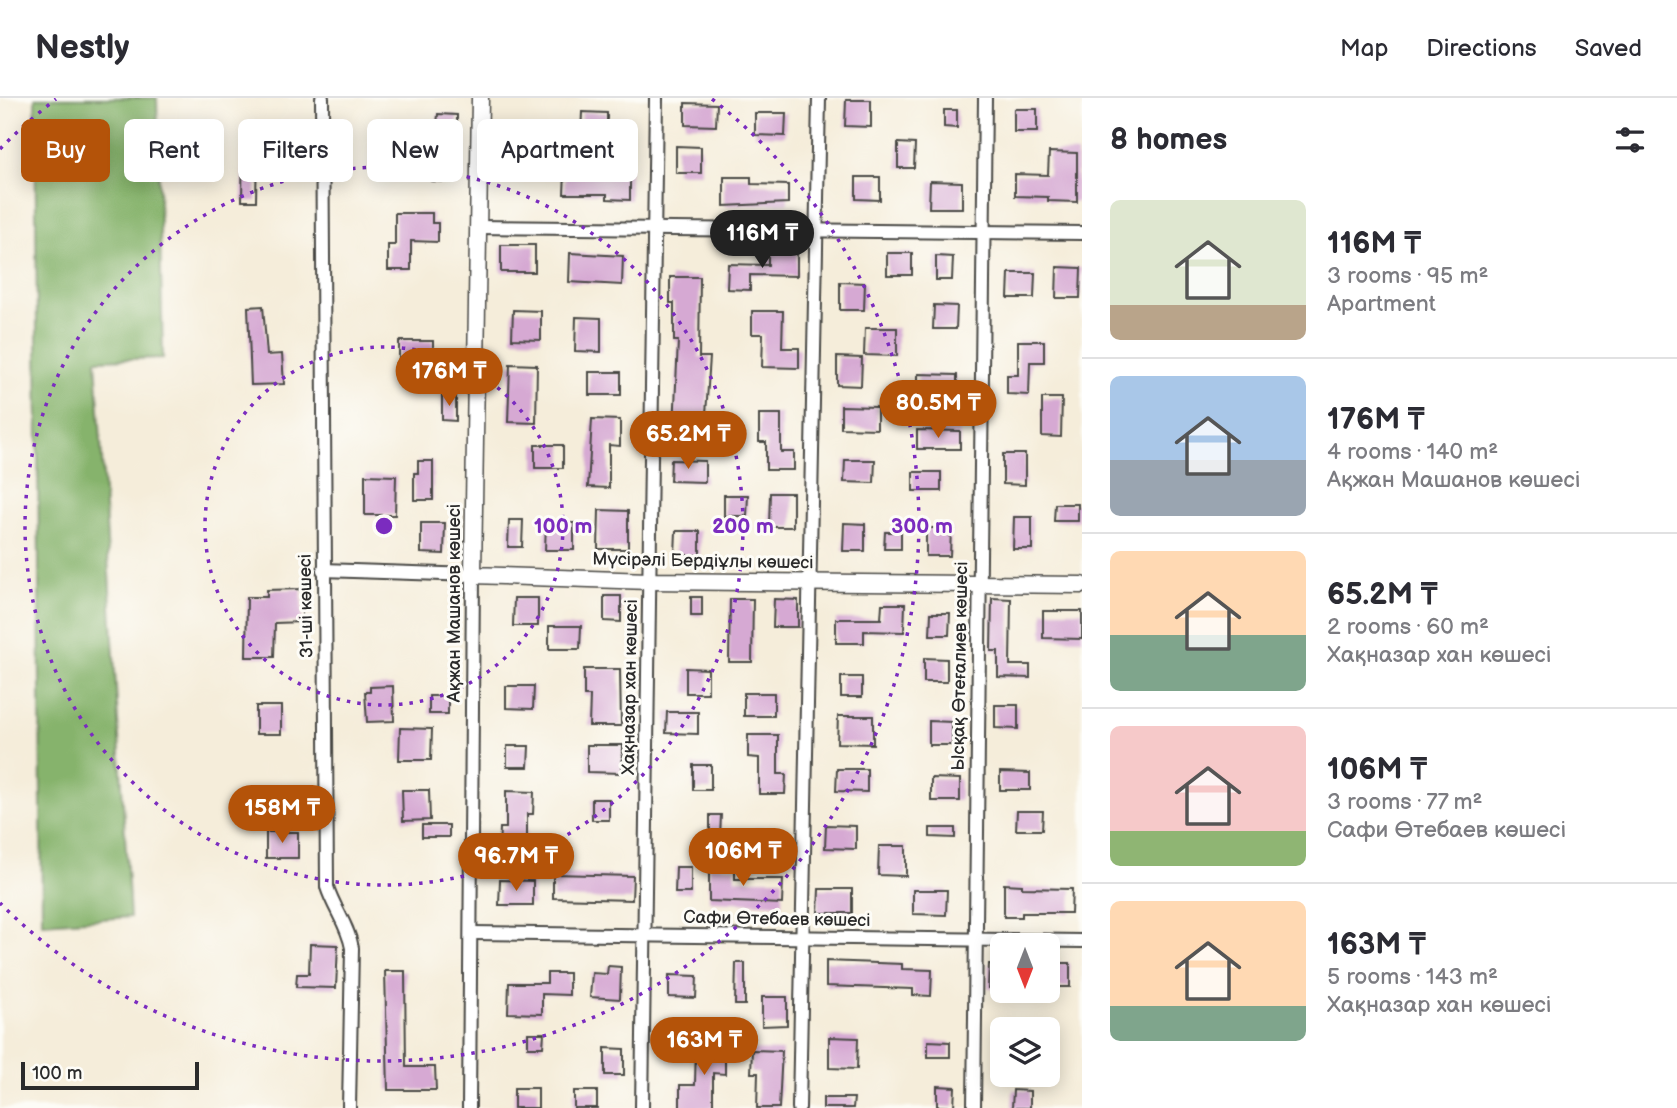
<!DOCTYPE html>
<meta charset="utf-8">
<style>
body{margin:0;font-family:"Balsamiq Sans",sans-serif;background:#f7f7f7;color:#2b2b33;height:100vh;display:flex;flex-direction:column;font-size:26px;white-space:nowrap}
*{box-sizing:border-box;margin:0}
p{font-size:23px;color:#7c7c81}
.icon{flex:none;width:38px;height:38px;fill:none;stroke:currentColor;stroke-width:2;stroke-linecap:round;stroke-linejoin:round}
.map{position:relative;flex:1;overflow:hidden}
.sheet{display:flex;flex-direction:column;background:#fff;width:595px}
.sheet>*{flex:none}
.banner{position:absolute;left:21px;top:21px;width:665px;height:63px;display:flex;gap:14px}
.needle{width:46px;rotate:180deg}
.buttons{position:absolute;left:990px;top:835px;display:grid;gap:14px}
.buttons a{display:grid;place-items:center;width:70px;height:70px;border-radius:10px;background:#fff;box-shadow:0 4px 18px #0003;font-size:35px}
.scale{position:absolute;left:21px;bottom:18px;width:178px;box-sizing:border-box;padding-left:7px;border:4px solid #2b2b2b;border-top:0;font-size:19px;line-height:24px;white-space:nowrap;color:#2b2b2b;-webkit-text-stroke:5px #fdfcf7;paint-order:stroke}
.price{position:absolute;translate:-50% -60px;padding:0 16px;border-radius:24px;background:#b45309;color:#fff;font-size:23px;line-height:46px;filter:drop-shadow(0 2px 4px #0008)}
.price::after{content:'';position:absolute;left:50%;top:42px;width:21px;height:16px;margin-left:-10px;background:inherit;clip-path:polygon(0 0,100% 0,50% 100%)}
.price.active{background:#222;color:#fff}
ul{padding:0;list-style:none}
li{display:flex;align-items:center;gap:21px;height:175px;padding:0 28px}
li+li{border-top:2px solid #e1e1e2}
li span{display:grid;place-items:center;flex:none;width:196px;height:140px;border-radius:10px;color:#555}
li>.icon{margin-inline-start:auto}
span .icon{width:84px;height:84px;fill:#fffc;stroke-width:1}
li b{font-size:30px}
h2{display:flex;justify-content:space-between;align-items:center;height:84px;padding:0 28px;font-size:30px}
.tag{padding:0 24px;border-radius:10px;background:#fff;box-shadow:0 4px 18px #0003;font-size:24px;line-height:63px}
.tag.active{background:#b45309;color:#fff}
header{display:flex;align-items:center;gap:42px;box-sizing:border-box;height:98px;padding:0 35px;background:#fff;border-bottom:2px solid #e1e1e2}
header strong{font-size:33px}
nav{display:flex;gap:38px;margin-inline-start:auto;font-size:24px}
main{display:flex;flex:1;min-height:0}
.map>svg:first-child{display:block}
.forest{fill:#86b36c;stroke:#586f4c;stroke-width:2}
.building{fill:#d6a9d3}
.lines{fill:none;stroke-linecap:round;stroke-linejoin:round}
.street-casing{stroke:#494845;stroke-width:16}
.secondary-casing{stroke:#494845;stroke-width:19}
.street{stroke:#fff;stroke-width:12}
.secondary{stroke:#fff;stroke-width:16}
.ring{fill:none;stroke:#7b2cbf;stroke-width:3.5;stroke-dasharray:3.5 7}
.labels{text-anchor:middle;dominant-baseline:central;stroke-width:6;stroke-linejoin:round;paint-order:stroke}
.street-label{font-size:18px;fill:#2b2b2b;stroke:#fdfcf7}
.centre{fill:#7b2cbf;stroke:#fdfcf7;stroke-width:3.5}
.ring-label{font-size:21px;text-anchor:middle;font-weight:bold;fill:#7b2cbf;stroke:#fdfcf7;stroke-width:6;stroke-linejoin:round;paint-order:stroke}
</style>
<header>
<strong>Nestly</strong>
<nav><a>Map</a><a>Directions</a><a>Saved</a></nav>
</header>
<main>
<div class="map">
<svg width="1082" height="1010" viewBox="0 0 1082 1010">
<rect width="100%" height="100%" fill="#fdfcf7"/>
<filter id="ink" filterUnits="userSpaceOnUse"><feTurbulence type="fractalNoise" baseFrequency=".0143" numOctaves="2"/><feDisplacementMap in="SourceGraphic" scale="14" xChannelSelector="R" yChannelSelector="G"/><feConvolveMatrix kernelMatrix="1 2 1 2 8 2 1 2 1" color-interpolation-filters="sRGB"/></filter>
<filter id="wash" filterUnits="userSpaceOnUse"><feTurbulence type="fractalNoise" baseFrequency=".00686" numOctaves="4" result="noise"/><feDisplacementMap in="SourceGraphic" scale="28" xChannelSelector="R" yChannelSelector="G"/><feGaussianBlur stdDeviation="1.57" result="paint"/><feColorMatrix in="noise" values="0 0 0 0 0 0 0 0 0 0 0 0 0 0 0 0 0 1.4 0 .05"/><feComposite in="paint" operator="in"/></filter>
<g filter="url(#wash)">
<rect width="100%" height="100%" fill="#f5edda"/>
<path class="forest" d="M35,0H157L163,260L96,262L130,819L42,825Z"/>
<g id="blocks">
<g class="building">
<path d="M846,2H871V29L845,28Z"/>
<path d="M685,5L717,6L716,28L685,27Z"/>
<rect x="1014" y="11" width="23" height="23"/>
<path d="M944,12H957V30L944,29Z"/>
<path d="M582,14L607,15V36H581Z"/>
<path d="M755,15H786L785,38L755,37Z"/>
<path d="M438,16L457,17V28L437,27Z"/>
<path d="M243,38H286V51H257L256,103H242Z"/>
<path d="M898,45L915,46L914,70H898Z"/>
<path d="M511,47H532V68H510Z"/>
<path d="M676,48L701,49V75H676Z"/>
<path d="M1049,54L1077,55V104L1048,103V99L1015,98V76L1048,77Z"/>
<path d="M438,57L457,58L454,84L431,83V73H437Z"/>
<path d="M607,70L630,71V102L607,101V96H564L565,74H607Z"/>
<path d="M724,79H751V86L788,87V105L724,108Z"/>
<path d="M856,79H880V102L856,101Z"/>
<path d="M930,83L962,84V110H929Z"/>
<path d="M395,115H432V125H438V144L411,143V172H388V147H395Z"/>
<rect x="501" y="147" width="34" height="27"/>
<path d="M570,155L623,158L622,187L569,184Z"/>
<path d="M768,155H797V178L750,177V192L727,191L728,166L768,167Z"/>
<rect x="887" y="155" width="25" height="22"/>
<path d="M936,158L953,159L952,182H936Z"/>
<path d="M1057,169L1081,170L1080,200H1056Z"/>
<path d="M1009,175H1035L1034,200H1008Z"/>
<path d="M670,179H700L699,259H710L705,330H674L678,243H674V205H670Z"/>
<path d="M840,184L865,185L864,212H840Z"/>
<path d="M934,207L957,208L956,231H933Z"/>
<path d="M263,208L267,257L282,256L284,286L251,287L248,209Z"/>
<path d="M513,212L541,213V242L512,241Z"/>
<path d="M752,213H783L782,250H799V270L762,269L763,236H752Z"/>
<path d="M576,219L601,220V254L575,253Z"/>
<path d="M865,230H897V258L864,257Z"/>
<rect x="399" y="243" width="34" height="29"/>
<path d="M1018,243H1044V264H1030L1029,297L1007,296V277H1018Z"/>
<path d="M837,259L862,260L861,288L837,287Z"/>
<path d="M510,266L537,267L536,325L508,324Z"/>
<rect x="589" y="274" width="32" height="23"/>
<path d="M918,276L957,277V302L918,301Z"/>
<path d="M442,296L456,297V323L442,322Z"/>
<path d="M1042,300H1062L1061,339L1042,338Z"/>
<path d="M841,308L877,309V331L841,330Z"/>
<path d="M759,316H781V354H794V372H766V344H759Z"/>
<path d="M592,321L620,322V348L609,347V390L588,389Z"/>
<path d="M917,332L960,333V351H917Z"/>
<rect x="535" y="347" width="28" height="23"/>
<path d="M1003,356H1025V387L1003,386Z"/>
<path d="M671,362L705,363V384L670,383Z"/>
<path d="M845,362H875L874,385L844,384Z"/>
<path d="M418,363H433V402H414V375H418Z"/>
<rect x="913" y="374" width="28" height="19"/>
<path d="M365,377L396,378L395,417H365Z"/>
<path d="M770,395H793V429H769Z"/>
<path d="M724,397H748L747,418H724Z"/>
<path d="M1055,406H1078V423H1054Z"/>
<path d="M599,412L628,413V451H598Z"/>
<path d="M1014,419H1032V451H1013Z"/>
<path d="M509,422H523L522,449H508Z"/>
<path d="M421,425H445L444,456L421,455Z"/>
<path d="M546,425H574V452H545Z"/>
<path d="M844,425L865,426V453H843Z"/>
<path d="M926,430H951L950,458H926Z"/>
<path d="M676,433H700V457H675Z"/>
<path d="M885,434H901V451H884Z"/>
<path d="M302,491V524L275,525L274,559H246L247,499H267V492Z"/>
<path d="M604,498H621V524L604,523Z"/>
<rect x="691" y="499" width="11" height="19"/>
<path d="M514,500H538V528H513Z"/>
<path d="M992,500L1011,501L1010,567H1030V580L998,579V553H991Z"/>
<path d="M730,501H753L752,564H729Z"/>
<path d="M774,501L798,502V529H773Z"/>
<path d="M882,506H905L904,534L864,533V545H836V521H881Z"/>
<path d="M1043,513H1082V541L1043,540Z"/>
<path d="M931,515H950L949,537H930Z"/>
<path d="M549,528H581L580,551H549Z"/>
<path d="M924,560L947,561V584H924Z"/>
<path d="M686,570L708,571V595H686Z"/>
<path d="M584,571H620L621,628H589L590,598H584Z"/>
<rect x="841" y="579" width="21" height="20"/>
<path d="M393,588L394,623L367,624L365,594H370V589Z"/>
<path d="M506,588H534L533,611L506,610Z"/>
<rect x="744" y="595" width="30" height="23"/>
<rect x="429" y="598" width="19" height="18"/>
<path d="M995,607H1018V631L995,630Z"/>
<rect x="256" y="608" width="25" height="28"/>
<path d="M667,614H698V636L666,635Z"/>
<path d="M838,618H873V646L837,645Z"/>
<path d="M929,623L952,624V647H929Z"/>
<path d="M400,630L432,631L431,662H399Z"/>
<path d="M748,637H778V676H786L785,696H759V660L748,659Z"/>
<path d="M587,647H623L622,675L587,674Z"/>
<path d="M507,648H529L528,669H507Z"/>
<rect x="693" y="667" width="18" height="25"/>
<path d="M837,671H867V694L836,693Z"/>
<path d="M1000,674L1030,675V692H1000Z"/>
<path d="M931,680L960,681V703H931Z"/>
<path d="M402,692H429L430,722L403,723Z"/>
<path d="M506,693L534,694L533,716H527V752H499L500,730H506Z"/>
<rect x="592" y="701" width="17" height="21"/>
<path d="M1017,713H1043L1042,732H1016Z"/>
<path d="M710,717H721L720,738L710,737Z"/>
<rect x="422" y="727" width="27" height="12"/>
<path d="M826,727L856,728V751L825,750Z"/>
<path d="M754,730L784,731V754L754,753Z"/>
<path d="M930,730H955V740L930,739Z"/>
<rect x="266" y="734" width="32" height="26"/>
<path d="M879,748H906V778L878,777Z"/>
<path d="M709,768L735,769V781H783L782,806L709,803Z"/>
<path d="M676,769H691V795H675Z"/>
<path d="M553,776L633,778L632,802L553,800Z"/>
<path d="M500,782L533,783V807H499Z"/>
<path d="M1004,786L1022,787V790L1072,791L1071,815H1022V819H1004Z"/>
<path d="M819,791H852V815H818Z"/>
<path d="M913,792H947L946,817L913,816Z"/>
<path d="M310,846L338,847L336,890L296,889L297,876H309Z"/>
<path d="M826,863L902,866V871L932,872L931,898L913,897V891L826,888Z"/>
<path d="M736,865H745V907H735Z"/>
<rect x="1048" y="865" width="22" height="24"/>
<path d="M989,866H1003V890H988Z"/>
<path d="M608,868L621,869L620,901L590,899L592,875L607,876Z"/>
<path d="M385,873H405L406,969H435L436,992H388Z"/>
<path d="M547,875H569V897L542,896V916L508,915L509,885H547Z"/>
<path d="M669,877L697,878L696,900L669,899Z"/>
<path d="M762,899H787V927L762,928Z"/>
<path d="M528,935H544L543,949H528Z"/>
<path d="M829,939L858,940L857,971L829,970Z"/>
<path d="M928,943L950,944V959H928Z"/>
<path d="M696,946L725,947V976L713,975V1010H680V987H695Z"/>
<path d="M605,950L624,951V977H605Z"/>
<path d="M752,952L782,953L779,1010H757L758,975H751Z"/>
<path d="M937,988L955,989L954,1009L937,1008Z"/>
<rect x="514" y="990" width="24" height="20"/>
<path d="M1013,992L1030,993V1010H1012Z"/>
<rect x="574" y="993" width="23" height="17"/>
<path d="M823,1000H854L853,1010H823Z"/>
</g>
</g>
</g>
<g filter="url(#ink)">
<use href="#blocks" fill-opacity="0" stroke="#494845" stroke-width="2"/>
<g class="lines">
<g class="street-casing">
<g id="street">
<path d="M322,0L327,789C334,811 348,827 352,850L349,1010"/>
<path d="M477,129L1082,135"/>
<path d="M323,472L473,477L469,1010"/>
<path d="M471,835L1082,843"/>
<path d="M642,1010L656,0"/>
<path d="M799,1010L819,0"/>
<path d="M974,1010L985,0"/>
</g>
</g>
<g class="secondary-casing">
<path id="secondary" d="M480,0L473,477L649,483L1082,487"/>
</g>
<use href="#street" class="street"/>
<use href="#secondary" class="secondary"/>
</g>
</g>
<g class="ring">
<circle cx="384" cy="428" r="179"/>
<circle cx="384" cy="428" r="359"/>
<path d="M0 51A538 538 0 0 1 56 1M712 1A538 538 0 1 1 0 805"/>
</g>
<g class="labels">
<g class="street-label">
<text transform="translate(703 463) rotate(1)">Мүсірәлі Бердіұлы көшесі</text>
<text transform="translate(454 505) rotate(-90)">Ақжан Машанов көшесі</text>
<text transform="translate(306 508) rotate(-91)">31-ші көшесі</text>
<text transform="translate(960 568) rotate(-89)">Ысқақ Өтеғалиев көшесі</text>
<text transform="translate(630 589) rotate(-89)">Хақназар хан көшесі</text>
<text transform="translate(777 821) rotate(1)">Сафи Өтебаев көшесі</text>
</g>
</g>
<circle cx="384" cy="428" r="10" class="centre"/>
<g class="ring-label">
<text x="563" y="435">100 m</text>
<text x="743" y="435">200 m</text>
<text x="922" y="435">300 m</text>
</g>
</svg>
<div class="buttons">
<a><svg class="needle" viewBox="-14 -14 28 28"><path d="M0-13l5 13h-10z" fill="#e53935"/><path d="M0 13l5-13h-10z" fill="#7c7c81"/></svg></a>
<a><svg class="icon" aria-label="layers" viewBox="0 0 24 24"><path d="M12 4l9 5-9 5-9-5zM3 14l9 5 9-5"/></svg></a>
</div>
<div class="scale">100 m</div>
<b class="price active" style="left:762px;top:172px">116M ₸</b>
<b class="price" style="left:449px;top:310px">176M ₸</b>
<b class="price" style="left:938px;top:342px">80.5M ₸</b>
<b class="price" style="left:688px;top:373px">65.2M ₸</b>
<b class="price" style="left:282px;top:747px">158M ₸</b>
<b class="price" style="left:743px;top:790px">106M ₸</b>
<b class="price" style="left:516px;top:795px">96.7M ₸</b>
<b class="price" style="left:704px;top:979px">163M ₸</b>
<div class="banner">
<a class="tag active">Buy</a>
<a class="tag">Rent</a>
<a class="tag">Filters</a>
<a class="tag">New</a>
<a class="tag">Apartment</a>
</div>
</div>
<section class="sheet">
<h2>8 homes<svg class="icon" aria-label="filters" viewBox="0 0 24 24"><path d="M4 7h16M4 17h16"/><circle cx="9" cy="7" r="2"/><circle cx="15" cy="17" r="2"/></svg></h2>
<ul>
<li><span style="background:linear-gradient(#dfe7d0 75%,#b9a48a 0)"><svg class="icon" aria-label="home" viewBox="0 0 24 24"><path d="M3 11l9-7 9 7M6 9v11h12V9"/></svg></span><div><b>116M ₸</b><p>3 rooms · 95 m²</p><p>Apartment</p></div></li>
<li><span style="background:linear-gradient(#a9c7e8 60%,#9aa5b1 0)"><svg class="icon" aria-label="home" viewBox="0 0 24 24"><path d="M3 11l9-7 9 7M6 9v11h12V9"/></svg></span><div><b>176M ₸</b><p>4 rooms · 140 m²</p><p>Ақжан Машанов көшесі</p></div></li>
<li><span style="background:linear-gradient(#ffd9b3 60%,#7fa58c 0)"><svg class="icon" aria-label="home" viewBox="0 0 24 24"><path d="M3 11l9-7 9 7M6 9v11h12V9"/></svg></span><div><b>65.2M ₸</b><p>2 rooms · 60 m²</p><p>Хақназар хан көшесі</p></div></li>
<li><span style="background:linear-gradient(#f6c9c9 75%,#8fb573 0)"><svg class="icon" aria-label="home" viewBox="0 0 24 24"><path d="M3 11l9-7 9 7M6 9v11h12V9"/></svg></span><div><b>106M ₸</b><p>3 rooms · 77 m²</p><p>Сафи Өтебаев көшесі</p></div></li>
<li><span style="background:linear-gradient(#ffd9b3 75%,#7fa58c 0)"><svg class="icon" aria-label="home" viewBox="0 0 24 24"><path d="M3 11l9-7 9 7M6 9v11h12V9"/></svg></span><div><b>163M ₸</b><p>5 rooms · 143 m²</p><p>Хақназар хан көшесі</p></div></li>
</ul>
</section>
</main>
